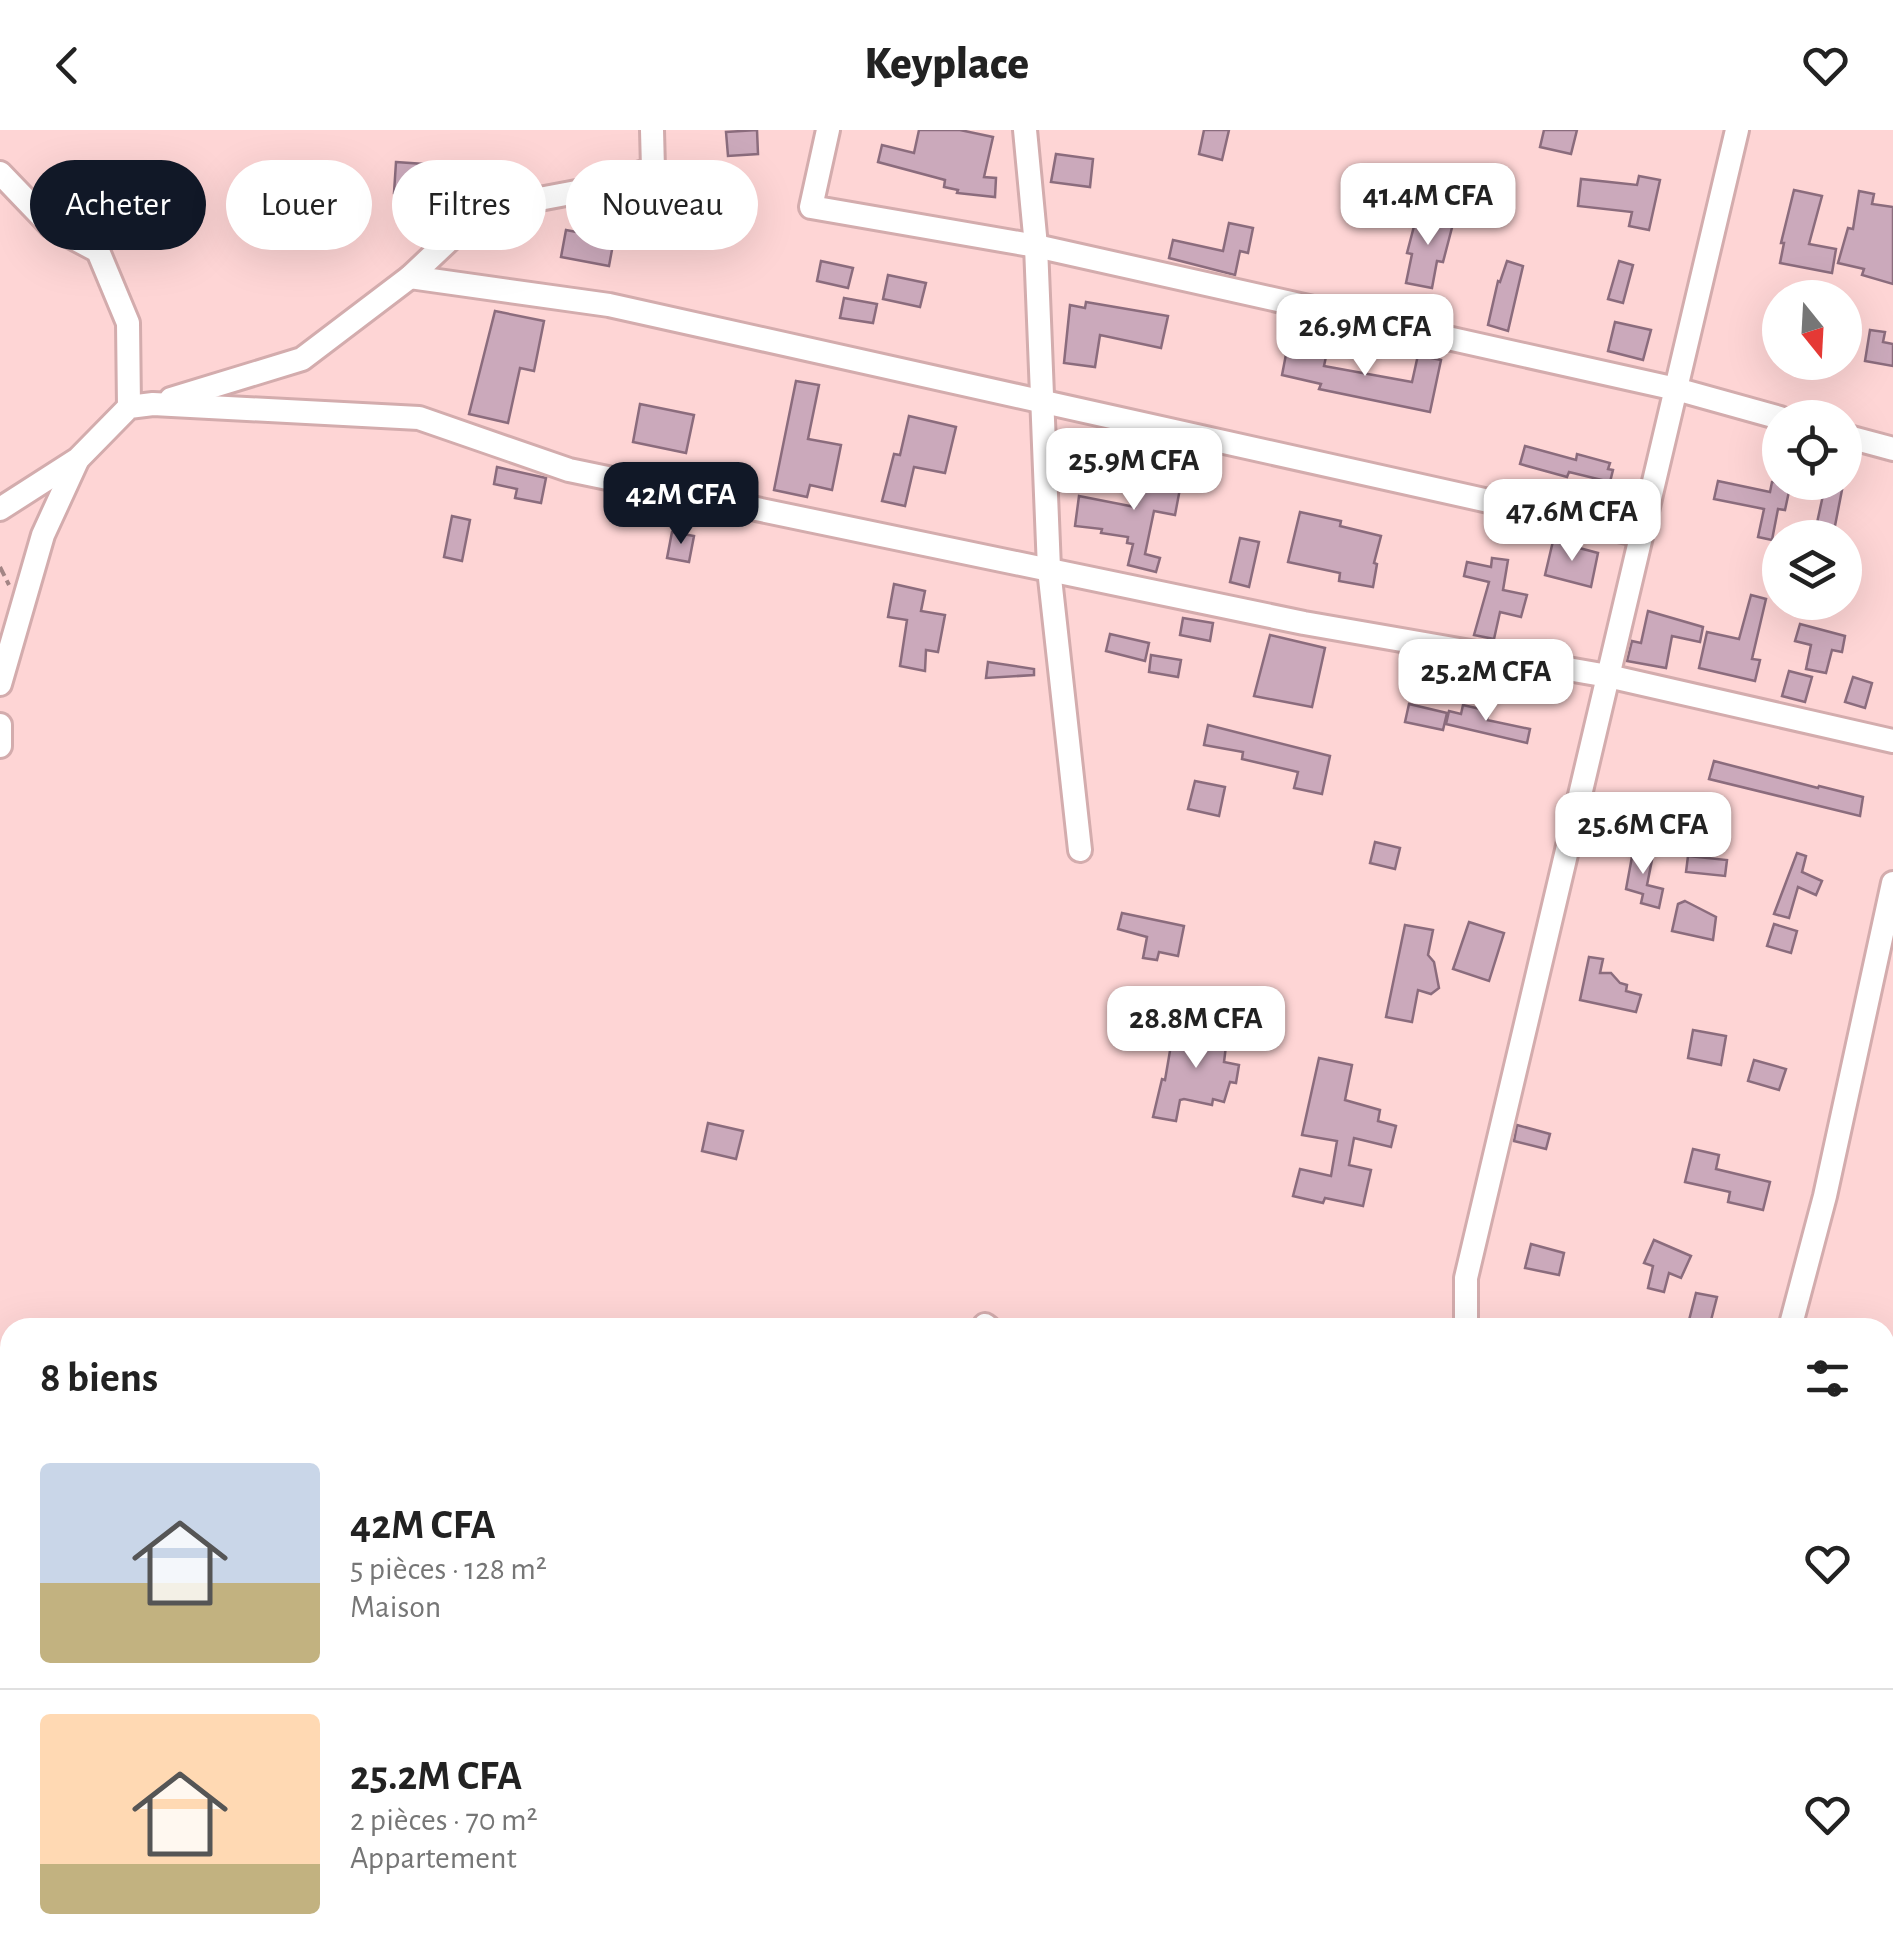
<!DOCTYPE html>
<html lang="fr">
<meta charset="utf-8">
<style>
body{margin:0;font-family:"Alegreya Sans",sans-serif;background:#f2f2f2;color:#222;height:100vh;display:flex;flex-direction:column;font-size:38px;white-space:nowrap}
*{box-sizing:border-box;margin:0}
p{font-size:32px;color:#767676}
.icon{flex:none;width:55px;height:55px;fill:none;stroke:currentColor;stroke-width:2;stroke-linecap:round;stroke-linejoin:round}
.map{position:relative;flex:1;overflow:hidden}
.details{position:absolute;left:0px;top:1188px;width:1895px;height:642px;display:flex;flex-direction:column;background:#fff;border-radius:30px 30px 0 0;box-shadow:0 10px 40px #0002}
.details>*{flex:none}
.guide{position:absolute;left:30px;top:30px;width:1000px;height:90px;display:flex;gap:20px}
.needle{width:65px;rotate:162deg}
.controls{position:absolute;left:1762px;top:150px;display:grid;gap:20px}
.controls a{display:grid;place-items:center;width:100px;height:100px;border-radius:50%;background:#fff;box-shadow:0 10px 40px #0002;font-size:50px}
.price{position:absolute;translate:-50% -85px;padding:0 22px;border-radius:20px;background:#fff;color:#222;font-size:32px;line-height:65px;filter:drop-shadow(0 2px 5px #0008)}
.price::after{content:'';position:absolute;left:50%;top:60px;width:30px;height:22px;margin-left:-15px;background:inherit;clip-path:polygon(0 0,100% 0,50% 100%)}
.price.current{background:#111827;color:#fff}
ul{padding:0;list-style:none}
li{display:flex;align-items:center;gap:30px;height:250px;padding:0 40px}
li+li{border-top:2px solid #e0e0e0}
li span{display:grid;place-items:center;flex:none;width:280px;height:200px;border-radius:10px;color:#555}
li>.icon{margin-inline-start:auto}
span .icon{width:120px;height:120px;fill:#fffc;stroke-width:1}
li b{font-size:42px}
h2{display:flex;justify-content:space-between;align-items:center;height:120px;padding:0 40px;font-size:42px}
.tag{padding:0 35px;border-radius:45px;background:#fff;box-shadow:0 10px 40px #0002;font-size:35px;line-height:90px}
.tag.current{background:#111827;color:#fff}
header{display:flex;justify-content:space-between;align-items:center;height:130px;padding:0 40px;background:#fff;font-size:45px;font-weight:800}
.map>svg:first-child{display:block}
.building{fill:#cba9bb;stroke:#8b6c7d;stroke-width:2.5}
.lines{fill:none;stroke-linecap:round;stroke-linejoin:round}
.minor-casing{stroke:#d3acad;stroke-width:28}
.path{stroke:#a38585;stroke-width:4;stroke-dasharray:10 5;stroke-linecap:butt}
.minor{stroke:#fff;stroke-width:22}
</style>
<header><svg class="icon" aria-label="back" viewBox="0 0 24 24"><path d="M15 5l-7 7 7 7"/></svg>Keyplace<svg class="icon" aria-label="heart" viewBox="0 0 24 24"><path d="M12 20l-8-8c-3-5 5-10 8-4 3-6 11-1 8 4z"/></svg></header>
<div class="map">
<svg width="1893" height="1828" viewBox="0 0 1893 1828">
<rect width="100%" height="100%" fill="#fed5d5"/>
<g class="building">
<path d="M757,0L758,24L728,26L726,2Z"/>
<path d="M919,0H960L993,7L984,47L996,48L995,67L957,63L958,60L944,57L945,50L878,32L882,15L914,23Z"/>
<path d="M1204,0H1229L1222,30L1199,24Z"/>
<path d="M1544,0H1577L1571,24L1540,17Z"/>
<path d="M1056,24L1093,29L1090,57L1051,52Z"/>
<path d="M396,32L424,34L422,65L394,63Z"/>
<path d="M1639,46L1660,50L1649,100L1629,96L1632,82L1578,76L1581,49L1637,55Z"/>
<path d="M1794,60L1822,66L1809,114L1836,119L1832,143L1780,133L1784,113H1781Z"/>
<path d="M1859,61L1874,64L1872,74L1893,77V154L1862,145L1864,139L1838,133L1848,98L1853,99Z"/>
<path d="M1418,81L1454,90L1443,132L1437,131L1432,158L1406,153L1412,124L1407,123Z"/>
<path d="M1229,93L1253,98L1248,123L1240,121L1235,145L1169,128L1173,110L1223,121Z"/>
<path d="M566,100L614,109L609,136L561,127Z"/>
<path d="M821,131L853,138L848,158L817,151Z"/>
<path d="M1507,131L1523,136L1508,201L1488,195L1498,151L1500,152Z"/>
<path d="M1619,131L1633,135L1623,173L1608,169Z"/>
<path d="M888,145L926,153L920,177L883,169Z"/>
<path d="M844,168L877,174L873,193L840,188Z"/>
<path d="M1086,172L1168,186L1161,218L1100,205L1095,237L1064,233L1070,175L1085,178Z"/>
<path d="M495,181L544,191L534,241L520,238L508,293L469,284Z"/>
<path d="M1615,192L1651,200L1643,230L1608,221Z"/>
<path d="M1870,200L1885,202L1883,212L1893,214V236L1865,231Z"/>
<path d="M1288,214L1327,222L1324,236L1412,252L1418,225L1441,230L1430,282L1319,259L1321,254L1282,245Z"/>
<path d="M796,251L819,255L808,309L841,315L832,360L810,355L807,367L774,360Z"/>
<path d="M640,274L694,285L686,323L633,312Z"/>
<path d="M909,286L956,297L945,343L914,337L905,376L882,371L894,324L900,325Z"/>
<path d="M1525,316L1576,330L1577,324L1610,333L1608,339L1613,340L1610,352L1569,342L1567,347L1520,334Z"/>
<path d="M1144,332L1164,337L1162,344L1182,348L1175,385L1154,381L1145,424L1160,428L1156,442L1128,435L1133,414L1127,413L1128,407L1101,403L1102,399L1075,396L1079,366L1135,377Z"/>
<path d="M497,337L546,348L541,373L515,368L517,359L494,354Z"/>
<path d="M1718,351L1770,362L1772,352H1791L1785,380L1778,379L1772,410L1758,407L1764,379L1714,369Z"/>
<path d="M1825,356L1842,360L1833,406L1815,402Z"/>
<path d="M1300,382L1341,391L1340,396L1381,406L1374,433L1377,434L1373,457L1339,451L1340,443L1288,432Z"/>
<path d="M452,386L470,390L462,431L444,427Z"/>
<path d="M672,402L694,406L689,432L667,428Z"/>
<path d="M1240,408L1259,412L1249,457L1230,452Z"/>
<path d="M1553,411L1598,423L1591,457L1545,445Z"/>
<path d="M1492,428L1508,430L1503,460L1527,465L1521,487L1500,482L1494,509L1474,505L1489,452L1464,446L1467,432L1491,437Z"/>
<path d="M894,454L925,461L921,481L945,485L938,522L926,520L925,541L900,536L907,490L888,487Z"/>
<path d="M1751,465L1766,469L1752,529L1760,530L1755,551L1699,538L1707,502L1739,509Z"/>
<path d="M1648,481L1703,497L1700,512L1672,506L1666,538L1627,531L1632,511L1641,513Z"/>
<path d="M1183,488L1213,493L1210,511L1180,505Z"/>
<path d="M1800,494L1845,506L1842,522L1832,520L1826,543L1806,539L1811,515L1795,511Z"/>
<path d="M1110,504L1149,513L1145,531L1106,521Z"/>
<path d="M1270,505L1325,518L1312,577L1254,566Z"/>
<path d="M1151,525L1181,530L1178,547L1149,542Z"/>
<path d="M988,532L1034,539V545L986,548Z"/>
<path d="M1789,541L1812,547L1805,572L1782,566Z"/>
<path d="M1853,547L1872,553L1865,578L1845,572Z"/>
<path d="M1409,574L1447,583L1443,600L1405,592Z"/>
<path d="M1463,575L1489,581L1487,590L1530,599L1527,613L1446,594L1449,581L1461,584Z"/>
<path d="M1208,595L1330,626L1322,664L1294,658L1298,642L1242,629L1243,622L1204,615Z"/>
<path d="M1714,631L1818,658L1819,656L1863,667L1860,686L1709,649Z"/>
<path d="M1195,651L1225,657L1219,686L1188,679Z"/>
<path d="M1375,712L1400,718L1395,739L1370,733Z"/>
<path d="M1634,716L1654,720L1647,755L1663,759L1659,778L1641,773L1643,764L1626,759Z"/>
<path d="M1797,723L1806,726L1802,742L1822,751L1816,765L1798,757L1789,788L1774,784Z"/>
<path d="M1688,726L1727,730L1725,746L1686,742Z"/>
<path d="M1685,771L1716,787L1713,810L1672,801L1678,774Z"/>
<path d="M1122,783L1184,796L1178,826L1159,822L1157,830L1143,828L1147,807L1118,799Z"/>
<path d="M1469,792L1504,803L1489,851L1453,839Z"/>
<path d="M1774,794L1797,801L1791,823L1767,816Z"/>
<path d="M1405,795L1433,800L1428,825L1434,832L1439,858L1431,864L1418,860L1412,892L1386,887Z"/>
<path d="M1589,827L1603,829L1600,843H1611L1620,853L1627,855L1626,861L1641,865L1636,882L1580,870Z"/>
<path d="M1187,891L1228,900L1224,932L1239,935L1236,953L1230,952L1224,972L1213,969L1212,975L1184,969L1180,970L1176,991L1153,987L1162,949L1165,950L1171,915L1182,917Z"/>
<path d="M1693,900L1726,906L1721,935L1688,928Z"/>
<path d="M1319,928L1352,935L1345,970L1380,980L1378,991L1396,996L1391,1017L1354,1008L1349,1035L1371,1040L1363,1076L1325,1068L1323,1073L1293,1066L1300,1039L1331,1046L1337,1011L1302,1005Z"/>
<path d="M1754,930L1786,939L1779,960L1748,951Z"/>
<path d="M708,993L743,1001L736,1029L702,1021Z"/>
<path d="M1517,995L1550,1004L1546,1019L1514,1011Z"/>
<path d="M1693,1019L1719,1025L1716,1039L1770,1052L1763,1080L1728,1072L1730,1062L1685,1052Z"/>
<path d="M1654,1110L1691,1126L1681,1148L1669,1143L1664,1162L1648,1158L1653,1136L1644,1133Z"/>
<path d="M1531,1114L1564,1123L1559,1145L1525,1138Z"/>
<path d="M1696,1163L1717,1167L1709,1198H1687Z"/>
</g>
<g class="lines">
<g class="minor-casing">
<g id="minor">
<path d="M828,0L811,77L1036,116L1676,259L1780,288"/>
<path d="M1025,0L1036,116L1049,439L1080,720"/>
<path d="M0,43L51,96L98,121L128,193L129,277"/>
<path d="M410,147L609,175L1641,405"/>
<path d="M171,269L302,229L410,147L481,80L587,60L653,39L652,0"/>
<path d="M1845,306L1893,319"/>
<path d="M0,379L78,329L129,277L153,274L419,288L569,340L1304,493L1608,546L1893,611"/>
<path d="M0,554L43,405L77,331"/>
<path d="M0,595V616"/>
<path d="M985,1195L989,1198"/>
<path d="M1466,1198V1148L1737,0"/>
<path d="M1790,1198L1825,1066L1893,753"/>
<path d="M1885,1428L1893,1430"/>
<path d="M1885,1466L1893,1463"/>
<path d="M0,1666L10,1669"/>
<path d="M1885,1717L1893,1736"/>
<path d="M1885,1784L1893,1781"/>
<path d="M461,1820L478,1828"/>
<path d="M1593,1820L1597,1828"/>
<path d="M0,1822L3,1828"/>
<path d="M1133,1828L1150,1820"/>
<path d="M1466,1828L1482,1820"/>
<path d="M1792,1828L1809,1820"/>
</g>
</g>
<path class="path" d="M0,437L9,455"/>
<use href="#minor" class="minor"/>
</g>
</svg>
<div class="controls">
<a><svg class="needle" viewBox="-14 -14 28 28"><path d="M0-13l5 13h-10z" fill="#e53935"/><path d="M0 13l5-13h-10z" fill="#767676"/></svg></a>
<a><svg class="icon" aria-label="locate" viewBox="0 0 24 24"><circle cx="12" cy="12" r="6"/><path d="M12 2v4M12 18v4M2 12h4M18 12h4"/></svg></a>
<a><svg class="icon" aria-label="layers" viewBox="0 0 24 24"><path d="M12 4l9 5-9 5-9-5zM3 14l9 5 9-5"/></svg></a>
</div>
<b class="price" style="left:1428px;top:118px">41.4M CFA</b>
<b class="price" style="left:1365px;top:249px">26.9M CFA</b>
<b class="price" style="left:1134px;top:383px">25.9M CFA</b>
<b class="price current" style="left:681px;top:417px">42M CFA</b>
<b class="price" style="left:1572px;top:434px">47.6M CFA</b>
<b class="price" style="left:1486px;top:594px">25.2M CFA</b>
<b class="price" style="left:1643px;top:747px">25.6M CFA</b>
<b class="price" style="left:1196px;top:941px">28.8M CFA</b>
<div class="guide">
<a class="tag current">Acheter</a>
<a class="tag">Louer</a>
<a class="tag">Filtres</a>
<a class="tag">Nouveau</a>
</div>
<section class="details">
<h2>8 biens<svg class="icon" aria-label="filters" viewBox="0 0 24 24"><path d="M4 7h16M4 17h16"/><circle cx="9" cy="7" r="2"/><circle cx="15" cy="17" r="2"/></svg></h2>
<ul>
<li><span style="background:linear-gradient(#c9d6e8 60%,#c2b280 0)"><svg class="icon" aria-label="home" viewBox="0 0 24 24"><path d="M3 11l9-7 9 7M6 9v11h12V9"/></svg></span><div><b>42M CFA</b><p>5 pièces · 128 m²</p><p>Maison</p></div><svg class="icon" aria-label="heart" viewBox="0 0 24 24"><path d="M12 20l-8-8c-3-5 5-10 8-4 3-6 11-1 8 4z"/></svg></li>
<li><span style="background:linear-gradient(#ffd9b3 75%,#c2b280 0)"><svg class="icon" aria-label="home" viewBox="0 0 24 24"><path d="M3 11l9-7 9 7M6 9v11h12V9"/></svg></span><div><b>25.2M CFA</b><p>2 pièces · 70 m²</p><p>Appartement</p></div><svg class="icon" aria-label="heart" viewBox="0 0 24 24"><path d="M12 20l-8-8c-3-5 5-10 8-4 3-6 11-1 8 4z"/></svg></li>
</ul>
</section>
</div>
